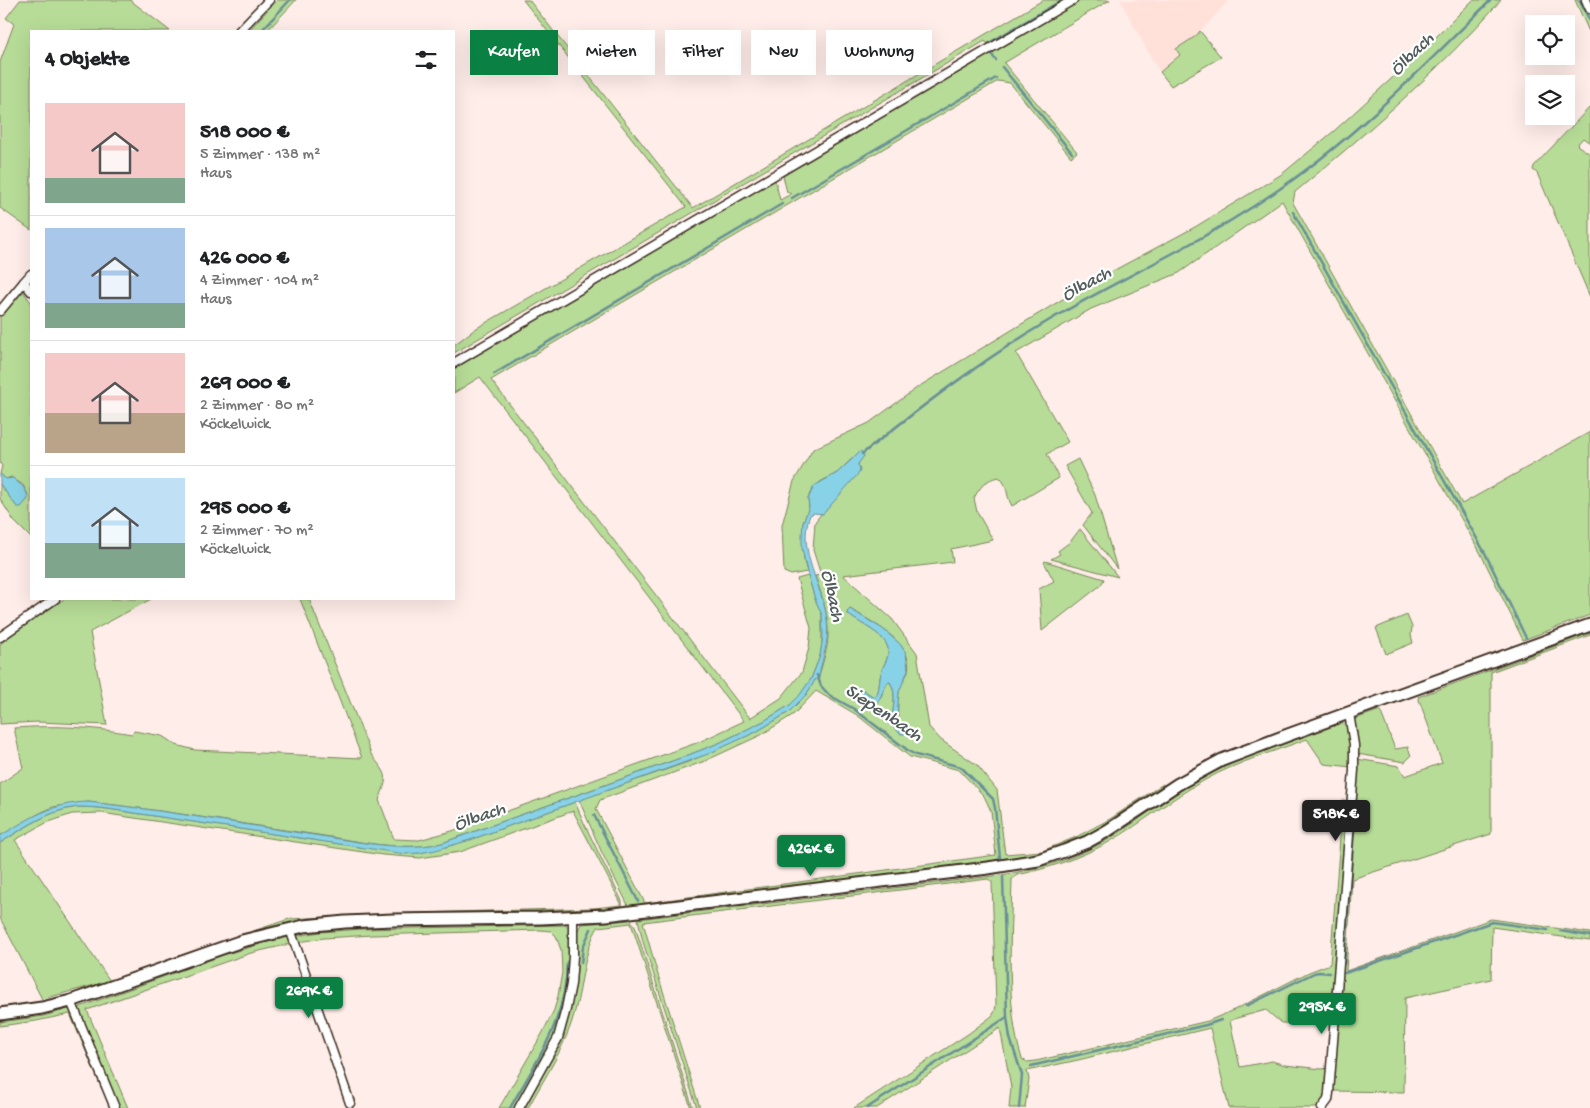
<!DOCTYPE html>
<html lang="de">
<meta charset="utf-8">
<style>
body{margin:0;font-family:"Gochi Hand",sans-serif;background:#f6f6f6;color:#202124;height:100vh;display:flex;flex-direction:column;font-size:19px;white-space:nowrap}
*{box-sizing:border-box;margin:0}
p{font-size:16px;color:#757577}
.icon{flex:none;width:28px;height:28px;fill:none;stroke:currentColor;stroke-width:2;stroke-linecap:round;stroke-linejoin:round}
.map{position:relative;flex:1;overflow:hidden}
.side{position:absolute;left:30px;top:30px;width:425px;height:570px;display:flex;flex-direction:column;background:#fff;border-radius:0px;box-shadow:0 5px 20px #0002}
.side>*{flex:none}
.hud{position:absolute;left:470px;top:30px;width:475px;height:45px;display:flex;gap:10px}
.fabs{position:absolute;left:1525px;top:15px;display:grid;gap:10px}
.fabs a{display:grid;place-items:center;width:50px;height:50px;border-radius:0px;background:#fff;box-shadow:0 5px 20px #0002;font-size:25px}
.price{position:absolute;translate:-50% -42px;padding:0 11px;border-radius:5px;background:#0b8043;color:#fff;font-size:16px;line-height:32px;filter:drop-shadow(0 1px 2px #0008)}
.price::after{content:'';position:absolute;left:50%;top:30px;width:15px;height:11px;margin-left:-8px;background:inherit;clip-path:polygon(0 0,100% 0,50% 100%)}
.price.selected{background:#222;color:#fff}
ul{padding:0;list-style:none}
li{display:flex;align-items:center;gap:15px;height:125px;padding:0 15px}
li+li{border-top:1px solid #e0e0e0}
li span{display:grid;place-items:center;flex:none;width:140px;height:100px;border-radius:0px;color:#555}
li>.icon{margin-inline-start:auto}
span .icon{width:60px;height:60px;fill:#fffc;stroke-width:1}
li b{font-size:21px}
h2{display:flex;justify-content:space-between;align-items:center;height:60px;padding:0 15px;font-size:21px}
.chip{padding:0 18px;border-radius:0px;background:#fff;box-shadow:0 5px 20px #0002;font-size:18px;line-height:45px}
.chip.selected{background:#0b8043;color:#fff}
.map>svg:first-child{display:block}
.built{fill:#ffe1d9}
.green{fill:#b7dc97;stroke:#79835a;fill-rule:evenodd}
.water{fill:#88d2e8;stroke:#698f97}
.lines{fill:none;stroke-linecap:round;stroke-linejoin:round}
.stream{stroke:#698f97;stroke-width:2.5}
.street-casing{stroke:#3b2a1e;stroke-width:11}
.secondary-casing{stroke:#3b2a1e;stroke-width:15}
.street{stroke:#fff;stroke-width:8}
.secondary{stroke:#fff;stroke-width:11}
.labels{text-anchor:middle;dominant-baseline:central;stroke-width:4.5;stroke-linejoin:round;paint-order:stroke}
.water-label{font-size:19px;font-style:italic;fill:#525c5b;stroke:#fff}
</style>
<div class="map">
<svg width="1590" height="1108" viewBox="0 0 1590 1108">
<rect width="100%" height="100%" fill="#ffede9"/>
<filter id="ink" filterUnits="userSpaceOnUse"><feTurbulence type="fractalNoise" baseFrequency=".02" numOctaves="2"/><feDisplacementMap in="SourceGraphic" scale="10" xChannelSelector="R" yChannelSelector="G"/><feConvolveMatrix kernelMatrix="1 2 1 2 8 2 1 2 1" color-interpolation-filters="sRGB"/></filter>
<g filter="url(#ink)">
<path class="built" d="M1120,0H1224L1227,2L1196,36L1176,49L1181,55L1160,72L1154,63Z"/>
<g class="green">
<path d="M20,0H130L170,31H31V230L0,208V62L14,24L6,18Z"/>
<path d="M277,0H296L267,31H248Z"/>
<path d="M523,0H529L693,208L1043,0H1069L990,47L985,41L454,353V345L475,329L686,207Z"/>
<path d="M1082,0H1110L1004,63L1077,152L1071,157L1010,83L998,81L491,380L750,718L781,698L802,672L809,648L811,628L797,579L808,576L815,599L822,614V644L820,656L811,679L799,697L790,705L764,721L719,743L678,759L442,843C401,852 358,841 318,835C241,824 165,810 88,802L53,807L38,814L0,836V784L23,768L14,728C53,725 93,727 132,734L134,731L162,736L176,745L195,750L362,758L300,599H309L371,754C387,776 390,773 379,800L394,839L419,840L452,831L699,742L744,721L480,377L454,393V369L775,180L780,200L791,194L787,192L783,176Z"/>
<path d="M1473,0H1501C1439,71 1367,133 1295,192L1293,203L1462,504L1590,432V615L1523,640L1481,554L1282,201L1179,273L1091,309L1016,353L1068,442L1047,454L1059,478L1012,506C1005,494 1009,486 999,477C986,479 980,487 974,498L977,512L993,540L951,549L953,562L843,575L892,619L917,653L929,727L941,740L977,765L997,790L1005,854L1042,851L1076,837L1110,819L1163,784L1164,789L1131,812L1068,847L1019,860L631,908L628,905L602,853L579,800L688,762L756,732L789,712L806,695L815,680L819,677C821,667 825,657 827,646C831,622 823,598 815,576L821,575L813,550L815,522L821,514L824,513L858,467L859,461L858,453L837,473L820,482L810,493L808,499L809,507L803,523L804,561L807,572L791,575L784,572L782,525L794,481L813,449L869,423L918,387L1081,288L1195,227L1282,174L1334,131L1424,49ZM850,609C869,620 915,643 908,671C907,676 903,680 901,685C897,696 897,712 899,724L905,726L891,725C892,712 898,694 890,682H888C883,689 882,697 877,703L865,701L850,695L852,688L863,690L874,697L876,696C880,689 879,681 881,673C882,667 887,661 888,655C892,636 861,625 849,615L847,612ZM816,691L857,715L910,757L959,770L984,796L991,811L996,855L645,903L596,809L600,800L705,761L761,735L794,714Z"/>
<path d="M1575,0H1581L1590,16V34Z"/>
<path d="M1200,31L1221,57L1171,86L1160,72L1180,55L1176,49L1196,36Z"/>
<path d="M1590,107V143L1583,138L1577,145L1590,154V297L1537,173L1533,170L1534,166Z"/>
<path d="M21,289L31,302V538L14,521L0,499V484L17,507L28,495L23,485L11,477L6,479L0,474L2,466L0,463V314Z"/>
<path d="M1078,459L1095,495L1117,569L1083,525L1092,513L1065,466Z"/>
<path d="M1080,529L1118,577L1051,559L1060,554L1058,551L1070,542Z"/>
<path d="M1045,561L1104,579L1101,585L1042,631L1039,589L1054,581L1044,562Z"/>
<path d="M64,599H151L90,632L107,725L38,722L0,724V644L30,621Z"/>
<path d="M1407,615L1412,627L1411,635L1413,643L1386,654L1376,628Z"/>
<path d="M1590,633V635L1491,672V834L1352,879L1346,971L1491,919L1590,933V941L1492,927L1491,979L1405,998L1404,1092L1331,1091L1332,1023H1281L1266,1010L1237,1018L1230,1021L1240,1067L1272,1061L1285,1065L1322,1069L1329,1068C1328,1082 1331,1100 1318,1108H1229L1210,1028L1078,1060L1027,1071L1029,1079L1025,1108H1009L1011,1087L1000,1028L877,1108H854L968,1034L992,1016L995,1011L996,1004L992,882L988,879L643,922L658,975L700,1108H697L643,942L638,919L1002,875C1039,869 1075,859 1107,840C1138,822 1165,798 1197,781C1242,756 1293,741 1342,723L1350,729L1352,767L1324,764L1307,739C1273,752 1237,762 1205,780C1171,798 1143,823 1109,842C1080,858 1050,868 1017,875L1012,879C1011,936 1005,1005 1022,1059L1027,1062L1036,1061L1208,1021L1236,1009L1309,972L1330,964L1343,800L1349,801L1357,759L1399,766L1405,776L1442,763L1418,697Z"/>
<path d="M1380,710L1395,749L1408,747L1411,756L1405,762L1357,754L1353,724L1355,719Z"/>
<path d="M575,802L584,823L622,901V908L617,910L357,918L172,961L170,959L289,919L384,914L594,908L622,905L573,811L460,852L420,858L383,855L101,813L72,814L46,823L15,840L110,981L42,999L0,918V843C25,828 50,809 80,807C89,807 99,808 108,809L360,847L419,853L470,840Z"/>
<path d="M631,920L635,926L693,1108H691L631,923L598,927C583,952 583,983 575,1011C566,1046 545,1077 528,1108H523C547,1065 570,1027 576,978C578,963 577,947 577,932L581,924Z"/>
<path d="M566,925L569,929L570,933L569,985L556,1033L548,1052L516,1108H499L542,1034L554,1010L558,996L562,972L561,950L556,936L551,931L540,930L372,935L324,938L299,942L354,1102H352L296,936L320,932L362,929Z"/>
<path d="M288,936L290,938L340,1079L338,1080L290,944L251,953L87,1010L128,1108H118L79,1012L80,1007L223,955Z"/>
<path d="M68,1009L73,1012L113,1108H110L70,1014L36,1021L0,1026V1022L44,1016Z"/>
</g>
<g class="water">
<path d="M861,451L864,456L858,464L860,470L859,473L823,514L814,513L810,515C796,550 823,585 827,620C830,642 822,656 819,677L815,680L806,695L789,712L756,732L708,754L470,840L436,850L419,853L405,854L108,809C99,808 89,807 80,807C50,809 24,828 0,843V836C30,818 52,803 88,802C164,810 239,824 314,835C356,841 400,852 442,843L678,759L719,743L764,721L790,705L799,696L811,679L820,656L823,636L822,615L815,599L807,572L802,548V535L803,523L809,507L808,499L814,486L837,473Z"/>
<path d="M0,474L6,479L13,478C19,484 28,488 28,499L21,507H17L0,484Z"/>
<path d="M850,609L883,629L900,644L906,653L908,670L899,692L897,716L899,724L905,726L907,729L904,734H901L891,725C892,712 898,694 890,682H888C883,689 882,696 877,703L865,701L847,693L848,689C859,686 866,692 874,697L876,696C880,689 879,681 881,673C882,667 887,661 888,655C892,636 861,625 849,615L847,612Z"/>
</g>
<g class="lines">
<g class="stream">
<path d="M1579,0L1590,21"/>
<path d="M261,31L290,0"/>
<path d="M989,43L1062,0"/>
<path d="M992,55L996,60"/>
<path d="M1002,67L1072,153"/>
<path d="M792,198L996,78"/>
<path d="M1293,212L1485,553L1526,638"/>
<path d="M494,374L782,204"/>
<path d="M862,454C923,405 985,358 1053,318C1094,294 1136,273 1177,251C1213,232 1248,211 1281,188C1358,135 1424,66 1491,0"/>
<path d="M817,675L821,686L829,695L854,709L910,752L916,755L961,767L993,799L995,808L1000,858"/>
<path d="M594,815L638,901"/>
<path d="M1003,877L1007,1017L1010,1038L1022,1075L1019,1108"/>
<path d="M1560,931L1590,936"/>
<path d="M581,963L583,947L591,929"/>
<path d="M1344,964L1356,805"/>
<path d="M1345,973L1492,922L1548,930"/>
<path d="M1246,1006L1314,973L1319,972L1329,973"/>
<path d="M1031,1066L1206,1025L1221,1020"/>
<path d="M510,1108C537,1061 567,1019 567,962"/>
<path d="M867,1108L1007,1017"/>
</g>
<g class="street-casing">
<g id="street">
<path d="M1586,0L1590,9"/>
<path d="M239,31L269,0"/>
<path d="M31,274L24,282L31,291"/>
<path d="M0,311L24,282"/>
<path d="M454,363L1073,0"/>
<path d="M0,637L55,599"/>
<path d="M290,929L350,1103"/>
<path d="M71,1001L115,1108"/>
<path d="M519,1108L558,1038L566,1009L571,984L573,956V917"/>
<path d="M1322,1108L1328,1100L1329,1093L1354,770V745L1349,713"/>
</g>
</g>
<g class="secondary-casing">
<path id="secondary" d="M0,1014L42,1008L71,1001L242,941L304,926L345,922L393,920L541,918L606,915L988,868L1038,860L1064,851L1087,842L1107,831L1178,784L1222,760L1288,735L1590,625"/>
</g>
<use href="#street" class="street"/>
<use href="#secondary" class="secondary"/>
</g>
</g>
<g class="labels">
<g class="water-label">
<text transform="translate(1413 55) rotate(-44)">Ölbach</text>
<text transform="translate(1087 285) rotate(-29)">Ölbach</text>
<text transform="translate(831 596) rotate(77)">Ölbach</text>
<text transform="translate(883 714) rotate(34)">Siepenbach</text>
<text transform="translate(480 818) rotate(-20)">Ölbach</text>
</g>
</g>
</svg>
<div class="fabs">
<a><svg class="icon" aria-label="locate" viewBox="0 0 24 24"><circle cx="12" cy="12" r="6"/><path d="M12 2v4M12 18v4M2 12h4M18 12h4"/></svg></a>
<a><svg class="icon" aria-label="layers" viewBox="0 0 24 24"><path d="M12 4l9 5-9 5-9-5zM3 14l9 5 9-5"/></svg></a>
</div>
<b class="price selected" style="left:1336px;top:842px">518K €</b>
<b class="price" style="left:811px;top:877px">426K €</b>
<b class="price" style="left:309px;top:1019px">269K €</b>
<b class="price" style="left:1322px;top:1035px">295K €</b>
<div class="hud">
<a class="chip selected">Kaufen</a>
<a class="chip">Mieten</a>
<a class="chip">Filter</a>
<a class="chip">Neu</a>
<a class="chip">Wohnung</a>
</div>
<section class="side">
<h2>4 Objekte<svg class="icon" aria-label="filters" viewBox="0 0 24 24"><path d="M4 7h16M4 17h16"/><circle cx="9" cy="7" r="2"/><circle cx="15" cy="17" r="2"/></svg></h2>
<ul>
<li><span style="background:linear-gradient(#f6c9c9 75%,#7fa58c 0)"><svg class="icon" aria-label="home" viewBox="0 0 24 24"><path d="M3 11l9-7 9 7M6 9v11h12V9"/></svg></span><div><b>518 000 €</b><p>5 Zimmer · 138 m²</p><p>Haus</p></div></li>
<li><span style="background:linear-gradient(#a9c7e8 75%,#7fa58c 0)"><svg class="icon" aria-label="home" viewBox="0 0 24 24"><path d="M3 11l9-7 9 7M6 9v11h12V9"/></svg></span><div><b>426 000 €</b><p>4 Zimmer · 104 m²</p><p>Haus</p></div></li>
<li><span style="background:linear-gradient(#f6c9c9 60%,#b9a48a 0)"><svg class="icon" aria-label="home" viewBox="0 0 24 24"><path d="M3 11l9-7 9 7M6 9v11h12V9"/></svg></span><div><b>269 000 €</b><p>2 Zimmer · 80 m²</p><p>Köckelwick</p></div></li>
<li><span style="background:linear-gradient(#bfe0f5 65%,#7fa58c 0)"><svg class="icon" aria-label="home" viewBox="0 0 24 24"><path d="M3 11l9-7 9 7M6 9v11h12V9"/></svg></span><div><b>295 000 €</b><p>2 Zimmer · 70 m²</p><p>Köckelwick</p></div></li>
</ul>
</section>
</div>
